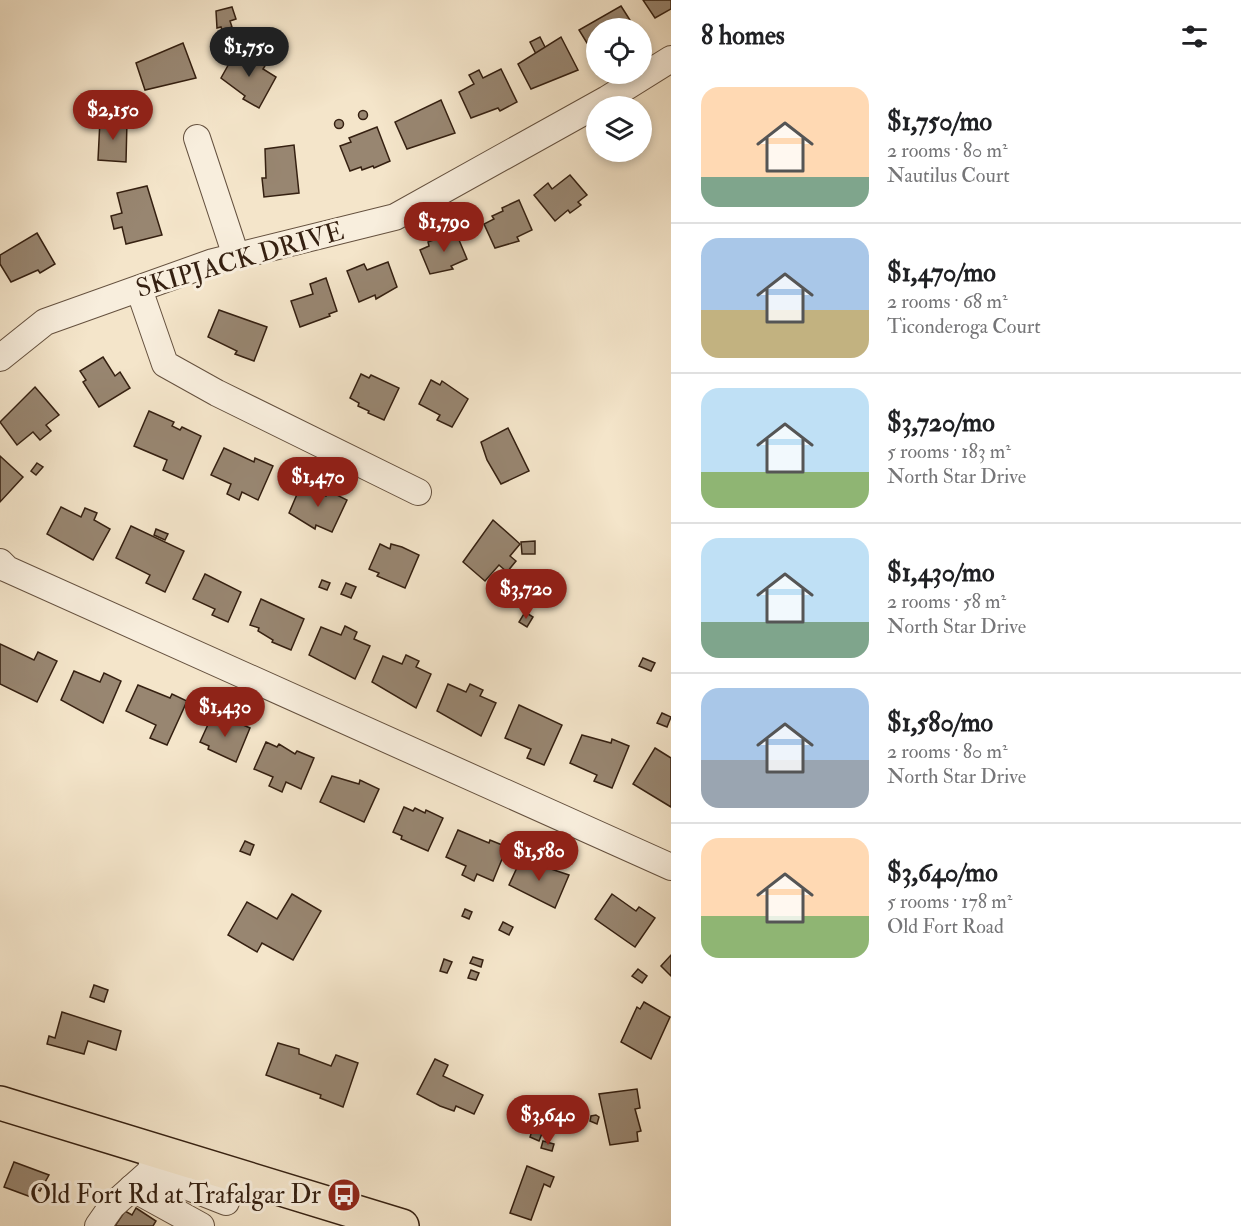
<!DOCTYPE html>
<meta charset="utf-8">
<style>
body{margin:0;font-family:"IM FELL Double Pica",serif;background:#f2f2f2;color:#202124;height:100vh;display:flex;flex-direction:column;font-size:22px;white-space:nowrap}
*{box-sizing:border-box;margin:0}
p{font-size:20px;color:#757577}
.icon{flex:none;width:33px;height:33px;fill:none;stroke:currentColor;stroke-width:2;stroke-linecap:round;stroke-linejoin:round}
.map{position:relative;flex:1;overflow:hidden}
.sheet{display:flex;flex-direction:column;background:#fff;width:570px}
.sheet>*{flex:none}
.fabs{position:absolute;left:586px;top:18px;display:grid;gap:12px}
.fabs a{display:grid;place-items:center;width:66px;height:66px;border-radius:50%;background:#fff;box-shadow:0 3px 9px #0003;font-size:30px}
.price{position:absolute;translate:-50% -51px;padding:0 14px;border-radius:21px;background:#8f2418;color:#fff;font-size:20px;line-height:39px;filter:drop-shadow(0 2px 3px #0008)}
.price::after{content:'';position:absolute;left:50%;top:36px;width:18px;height:14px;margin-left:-9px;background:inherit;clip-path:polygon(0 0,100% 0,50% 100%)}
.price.active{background:#222;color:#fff}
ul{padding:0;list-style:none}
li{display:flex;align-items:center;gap:18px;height:150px;padding:0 30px}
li+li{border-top:2px solid #e0e0e0}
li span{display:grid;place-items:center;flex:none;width:168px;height:120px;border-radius:18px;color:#555}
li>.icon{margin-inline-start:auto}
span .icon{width:72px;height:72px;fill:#fffc;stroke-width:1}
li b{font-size:26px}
h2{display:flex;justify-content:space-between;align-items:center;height:72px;padding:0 30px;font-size:26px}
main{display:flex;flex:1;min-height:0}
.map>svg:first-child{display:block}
.building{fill:#988671;stroke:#352011;stroke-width:1.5}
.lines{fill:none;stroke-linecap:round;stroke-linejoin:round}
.minor-casing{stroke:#65513f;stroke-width:28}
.major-casing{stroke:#352011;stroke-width:36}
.minor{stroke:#f8eedd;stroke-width:26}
.major{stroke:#f4e5ca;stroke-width:33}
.labels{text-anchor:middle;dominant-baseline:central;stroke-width:6;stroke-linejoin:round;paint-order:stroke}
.street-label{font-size:26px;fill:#352011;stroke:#f8eedd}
.poi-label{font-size:26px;fill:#352011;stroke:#f8eedd;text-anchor:end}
</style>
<main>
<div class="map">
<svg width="671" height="1226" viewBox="0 0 671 1226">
<rect width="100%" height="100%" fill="#f4e5ca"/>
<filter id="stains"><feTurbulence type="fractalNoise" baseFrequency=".00333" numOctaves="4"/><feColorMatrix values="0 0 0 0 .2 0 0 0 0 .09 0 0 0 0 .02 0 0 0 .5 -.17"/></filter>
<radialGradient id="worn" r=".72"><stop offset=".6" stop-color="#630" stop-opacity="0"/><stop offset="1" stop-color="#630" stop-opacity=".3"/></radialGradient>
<g class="building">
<path d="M643,0H671V9L655,18Z"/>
<path d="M621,6L635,28H597L595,56L579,30Z"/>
<path d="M232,7L236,19L230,21L232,27L222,30L221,27L217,28L216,11Z"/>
<path d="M540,37L546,49L536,54L530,42Z"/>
<path d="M561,37L578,70L531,89L518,64Z"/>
<path d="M183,43L196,78L145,90L136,63Z"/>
<path d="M235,53L251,62L256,54L268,61L263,69L276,77L259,108L243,99L245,96L221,78Z"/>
<path d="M501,69L517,102L500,111L498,108L471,118L459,92L474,84L469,75L479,70L483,78Z"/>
<path d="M441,100L455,133L407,149L395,122Z"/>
<circle cx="363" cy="115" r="4.5"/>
<circle cx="339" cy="124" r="4.5"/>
<path d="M100,120L127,121L126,162L98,160Z"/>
<path d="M377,127L390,161L374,168L373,166L362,170L361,167L350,171L340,146L351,142L349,138Z"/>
<path d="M294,145L299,193L264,197L262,178H266L265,149Z"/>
<path d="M570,175L587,195L578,202L581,205L570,213L568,210L555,221L534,195L548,183L552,189Z"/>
<path d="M147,186L162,235L126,244L122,227L114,229L111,216L122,213L117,193Z"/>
<path d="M519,200L532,230L517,237L519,241L495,248L484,224L494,219L492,216L503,211L502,208Z"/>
<path d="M454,228L467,259L451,266L453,269L430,274L420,250L429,246L428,242L439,238L438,235Z"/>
<path d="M37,233L55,264L40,273L38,270L11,282L0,264V255Z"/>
<path d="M388,262L397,287L376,299L375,295L359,302L347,271L364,264L367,270Z"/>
<path d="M326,278L337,311L329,314L330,316L300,327L291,301L313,294L310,284Z"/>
<path d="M219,310L267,327L254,361L235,354L237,351L208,337Z"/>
<path d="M103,357L115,376L120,372L130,388L99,407L83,382L86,380L80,371Z"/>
<path d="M361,374L369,378L371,375L399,388L384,420L368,413L369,411L358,406L359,403L350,398Z"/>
<path d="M431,380L440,385L442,381L468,399L452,427L437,420L440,415L419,404Z"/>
<path d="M35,387L59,415L46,425L51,431L40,440L33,432L17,445L0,422Z"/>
<path d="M149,411L174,422L172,426L180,430L182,427L201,436L183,479L163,470L167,460L134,446Z"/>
<path d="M508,428L529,471L501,484L487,460L481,442Z"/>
<path d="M224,448L254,462L255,458L273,466L258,500L242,492L239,500L227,494L231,484L211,475Z"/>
<path d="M0,456L23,477L0,502Z"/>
<path d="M37,463L43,467L36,475L31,471Z"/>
<path d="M301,485L326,496L329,491L347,500L332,532L316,525L315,529L289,513Z"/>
<path d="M61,507L81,517L85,508L97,513L94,520L110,529L93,560L47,534Z"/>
<path d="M493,520L520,544L510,556L516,561L507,572L499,565L485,581L463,562Z"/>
<path d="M131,526L184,551L165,592L146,583L150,575L116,558Z"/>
<path d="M156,529L168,534L165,540L154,535Z"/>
<path d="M535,541V554H522L521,542Z"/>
<path d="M380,544L390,549L391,544L402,547L419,555L405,588L377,576L379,573L369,569Z"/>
<path d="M205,574L241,592L228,622L212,615L215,609L193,599Z"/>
<path d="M322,580L330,583L327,590L319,587Z"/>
<path d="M346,583L356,587L351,598L341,594Z"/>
<path d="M261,599L304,619L291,650L272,642L273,640L258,631L259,628L250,625Z"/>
<path d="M525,612L533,617L527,627L519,622Z"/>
<path d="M345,626L357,632L354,639L370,646L355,679L309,655L321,627L341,635Z"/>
<path d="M0,644L34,660L38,652L57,661L37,702L0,684Z"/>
<path d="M406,655L419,661L416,667L431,674L416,708L372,682L383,656L402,664Z"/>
<path d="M643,658L655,663L651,671L639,666Z"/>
<path d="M74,671L100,682L104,673L121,681L103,723L61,700Z"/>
<path d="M448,684L466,692L470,684L483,690L480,696L496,703L481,736L437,711Z"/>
<path d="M138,685L170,698L172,694L187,701L167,745L150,738L156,725L126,711Z"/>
<path d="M519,705L562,725L544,765L527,758L531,749L505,738Z"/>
<path d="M662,713L671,717L667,727L657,723Z"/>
<path d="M211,718L221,722L222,718L234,721L250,728L236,762L208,749L209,746L200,742Z"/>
<path d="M582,735L611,743L612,739L629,746L612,788L594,781L597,775L570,763Z"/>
<path d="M266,742L277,747L279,744L295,754L297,751L314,758L301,789L286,782L282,792L269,786L273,777L254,769Z"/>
<path d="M655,748L671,758V807L633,784Z"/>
<path d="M332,776L359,784L360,780L379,789L364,822L320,802Z"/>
<path d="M404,807L413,811L415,808L425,813L426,810L443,818L428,851L401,839L402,836L393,832Z"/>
<path d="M458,830L489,843L490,840L507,847L493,881L477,874L474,881L462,875L466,866L446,857Z"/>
<path d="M245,841L254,845L250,855L240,851Z"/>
<path d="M521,859L569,875L555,908L509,885Z"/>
<path d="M292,894L321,911L293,960L262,943L257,952L228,935L247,902L277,919Z"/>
<path d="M612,894L636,911L639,907L655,918L635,947L595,919Z"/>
<path d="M465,909L472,912L469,919L462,916Z"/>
<path d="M503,922L513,927L509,935L499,930Z"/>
<path d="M671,955V976L661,966Z"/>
<path d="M473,957L483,960L481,967L470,963Z"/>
<path d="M444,959L452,962L447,973L440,971Z"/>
<path d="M638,969L647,976L642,983L632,976Z"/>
<path d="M471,970L479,973L476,980L468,978Z"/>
<path d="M94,985L108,990L104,1002L90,997Z"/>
<path d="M644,1002L670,1017L651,1059L621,1042L637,1007L640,1009Z"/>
<path d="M62,1012L121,1031L116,1050L88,1041L84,1054L47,1044L49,1036L55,1038Z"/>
<path d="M278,1043L299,1049V1054L331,1066L336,1055L358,1063L343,1107L320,1098L321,1095L266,1075Z"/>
<path d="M435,1059L448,1065L443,1076L483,1095L474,1114L456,1106L454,1111L440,1106L417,1094Z"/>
<path d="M637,1089L640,1108L635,1109L641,1131L637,1132L638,1141L610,1145L599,1094Z"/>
<path d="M596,1115L599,1117L597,1124L590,1121L591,1116Z"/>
<path d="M535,1122L545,1126L539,1141L530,1137Z"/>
<path d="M543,1141L554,1144L552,1151L541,1148Z"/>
<path d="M14,1162L49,1175L40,1191L34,1188L31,1197L4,1187Z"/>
<path d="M527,1166L554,1177L550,1187L544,1184L531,1220L510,1213Z"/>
<path d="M136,1208L156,1221L153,1226H115L125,1211L132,1215Z"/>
</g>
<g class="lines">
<g class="minor-casing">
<g id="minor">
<path d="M197,138L236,256"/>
<path d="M139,289L165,364L217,393L418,492"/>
<path d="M0,358L45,322L213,262L395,217L607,99L671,59"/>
<path d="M0,562L7,569L671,867"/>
<path d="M150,1172L226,1202"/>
<path d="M132,1188L201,1226"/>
<path d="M98,1226L112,1206L150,1172L156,1151"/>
</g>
</g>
<g class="major-casing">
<path id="major" d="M0,1103L402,1226"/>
</g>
<use href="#minor" class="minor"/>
<use href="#major" class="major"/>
</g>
<defs>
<g id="bus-disc" transform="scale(1.725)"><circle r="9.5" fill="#8f2418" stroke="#f8eedd"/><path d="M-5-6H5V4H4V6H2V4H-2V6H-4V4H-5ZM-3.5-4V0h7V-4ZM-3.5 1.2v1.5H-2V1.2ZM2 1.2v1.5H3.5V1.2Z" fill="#fff"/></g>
</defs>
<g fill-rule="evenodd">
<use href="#bus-disc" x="344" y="1195"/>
</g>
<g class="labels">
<g class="street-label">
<text transform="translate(240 260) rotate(-16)">SKIPJACK DRIVE</text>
</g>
<g class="poi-label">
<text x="321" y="1195">Old Fort Rd at Trafalgar Dr</text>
</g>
</g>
<rect width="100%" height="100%" filter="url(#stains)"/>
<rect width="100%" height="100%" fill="url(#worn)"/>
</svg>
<div class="fabs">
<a><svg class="icon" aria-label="locate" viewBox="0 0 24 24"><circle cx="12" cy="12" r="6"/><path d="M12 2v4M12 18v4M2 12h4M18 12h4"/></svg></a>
<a><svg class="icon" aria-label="layers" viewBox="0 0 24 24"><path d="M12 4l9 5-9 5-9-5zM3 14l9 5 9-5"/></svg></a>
</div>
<b class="price active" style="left:249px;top:78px">$1,750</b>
<b class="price" style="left:113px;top:141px">$2,150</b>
<b class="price" style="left:444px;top:253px">$1,790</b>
<b class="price" style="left:318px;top:508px">$1,470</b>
<b class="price" style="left:526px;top:620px">$3,720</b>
<b class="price" style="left:225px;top:738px">$1,430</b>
<b class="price" style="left:539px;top:882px">$1,580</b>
<b class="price" style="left:548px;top:1146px">$3,640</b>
</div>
<section class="sheet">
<h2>8 homes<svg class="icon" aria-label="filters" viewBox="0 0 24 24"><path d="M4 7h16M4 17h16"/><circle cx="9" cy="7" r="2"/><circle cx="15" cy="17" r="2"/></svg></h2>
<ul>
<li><span style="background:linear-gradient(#ffd9b3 75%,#7fa58c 0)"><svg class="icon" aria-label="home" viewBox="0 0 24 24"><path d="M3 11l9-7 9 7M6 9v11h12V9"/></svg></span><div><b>$1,750/mo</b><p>2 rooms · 80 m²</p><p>Nautilus Court</p></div></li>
<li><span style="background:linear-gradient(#a9c7e8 60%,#c2b280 0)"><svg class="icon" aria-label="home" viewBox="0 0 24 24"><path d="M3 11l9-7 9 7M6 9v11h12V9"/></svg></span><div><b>$1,470/mo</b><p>2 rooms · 68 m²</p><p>Ticonderoga Court</p></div></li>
<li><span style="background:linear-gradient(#bfe0f5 70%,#8fb573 0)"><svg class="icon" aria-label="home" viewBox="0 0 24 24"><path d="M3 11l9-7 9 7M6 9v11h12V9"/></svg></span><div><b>$3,720/mo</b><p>5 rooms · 183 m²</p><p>North Star Drive</p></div></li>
<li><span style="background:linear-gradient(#bfe0f5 70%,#7fa58c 0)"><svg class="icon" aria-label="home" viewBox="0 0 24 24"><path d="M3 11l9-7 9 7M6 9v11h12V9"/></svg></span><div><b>$1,430/mo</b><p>2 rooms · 58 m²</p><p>North Star Drive</p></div></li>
<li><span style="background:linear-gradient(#a9c7e8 60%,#9aa5b1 0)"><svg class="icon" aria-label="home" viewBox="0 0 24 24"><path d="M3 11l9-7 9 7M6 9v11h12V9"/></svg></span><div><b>$1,580/mo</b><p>2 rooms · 80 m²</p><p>North Star Drive</p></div></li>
<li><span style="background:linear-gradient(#ffd9b3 65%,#8fb573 0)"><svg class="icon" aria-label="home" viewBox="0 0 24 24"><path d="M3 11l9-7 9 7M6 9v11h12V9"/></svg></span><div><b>$3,640/mo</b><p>5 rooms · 178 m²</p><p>Old Fort Road</p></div></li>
</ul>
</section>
</main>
